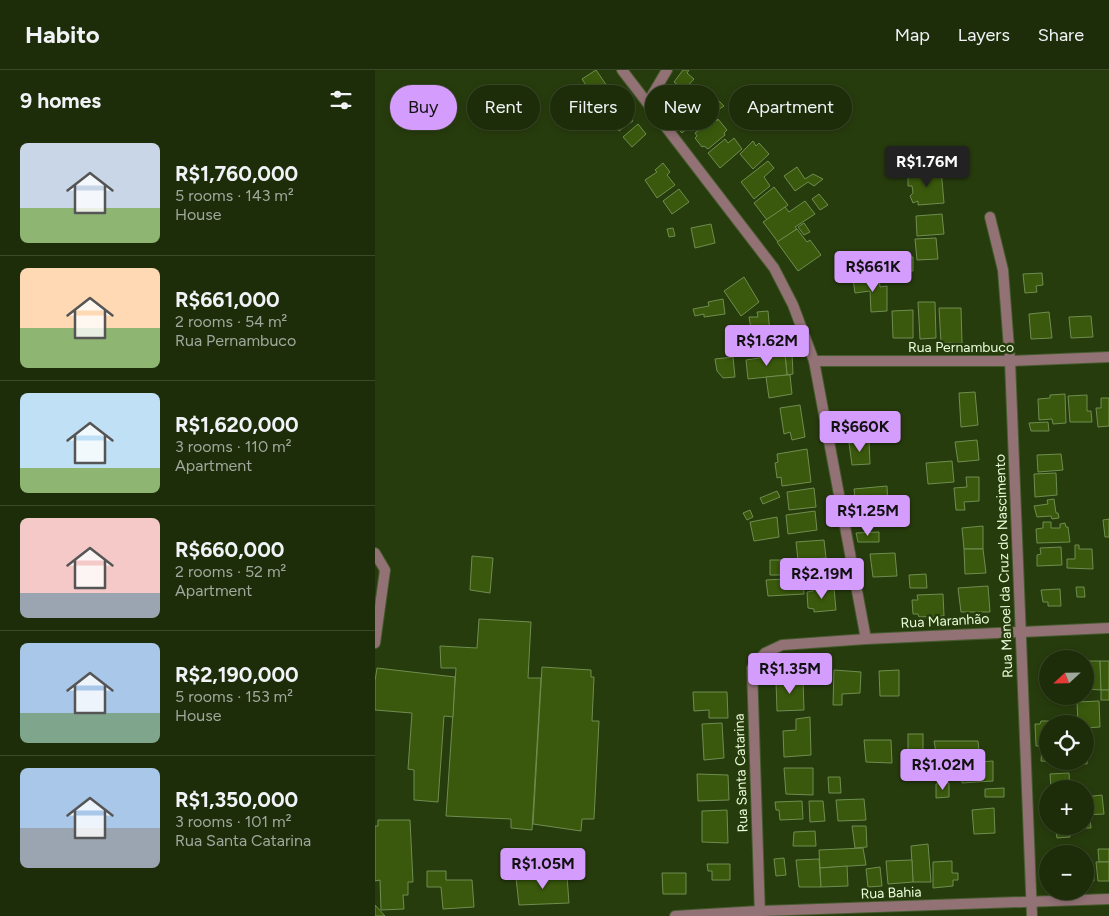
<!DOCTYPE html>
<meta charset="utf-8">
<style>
body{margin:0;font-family:Figtree,sans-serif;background:#2a3918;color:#f1f3f6;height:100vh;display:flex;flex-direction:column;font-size:19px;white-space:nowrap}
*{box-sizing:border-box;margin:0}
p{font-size:16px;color:#a0a89c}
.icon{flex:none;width:28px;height:28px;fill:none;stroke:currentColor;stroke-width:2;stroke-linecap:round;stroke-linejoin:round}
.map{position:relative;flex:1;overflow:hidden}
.details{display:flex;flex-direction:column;background:#1d2d0a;width:375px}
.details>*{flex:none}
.hud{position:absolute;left:15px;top:15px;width:475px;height:45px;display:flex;gap:10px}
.needle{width:32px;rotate:248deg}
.fabs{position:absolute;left:664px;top:580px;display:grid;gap:10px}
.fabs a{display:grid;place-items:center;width:55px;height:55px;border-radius:50%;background:#1d2d0a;box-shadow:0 2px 8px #0003,0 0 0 1px #3b492b;font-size:25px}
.price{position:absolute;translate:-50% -42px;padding:0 11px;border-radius:5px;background:#d49cfc;color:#111;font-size:16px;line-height:32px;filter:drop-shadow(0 1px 2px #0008)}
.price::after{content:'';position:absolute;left:50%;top:30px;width:15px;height:11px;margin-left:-8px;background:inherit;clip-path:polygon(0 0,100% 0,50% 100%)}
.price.on{background:#222;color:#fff}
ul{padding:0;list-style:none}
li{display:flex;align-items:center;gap:15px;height:125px;padding:0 20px}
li+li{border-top:1px solid #3b492b}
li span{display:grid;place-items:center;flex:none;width:140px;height:100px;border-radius:8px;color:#555}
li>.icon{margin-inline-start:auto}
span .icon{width:60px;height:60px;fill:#fffc;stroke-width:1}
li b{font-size:21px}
h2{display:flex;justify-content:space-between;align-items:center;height:60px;padding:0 20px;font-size:21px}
.pill{padding:0 18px;border-radius:22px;background:#1d2d0a;box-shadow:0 2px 8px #0003,0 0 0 1px #3b492b;font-size:18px;line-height:45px}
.pill.on{background:#d49cfc;color:#111}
header{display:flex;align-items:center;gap:30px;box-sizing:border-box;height:70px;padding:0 25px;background:#1d2d0a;border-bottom:1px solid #3b492b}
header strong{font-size:24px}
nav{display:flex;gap:28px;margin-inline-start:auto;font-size:18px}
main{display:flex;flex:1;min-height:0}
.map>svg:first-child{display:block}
.building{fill:#3a590c;stroke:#6f8d50}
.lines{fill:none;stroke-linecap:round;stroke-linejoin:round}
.street-casing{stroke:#465b2e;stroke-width:12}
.street{stroke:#937276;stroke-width:10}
.labels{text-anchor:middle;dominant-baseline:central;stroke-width:5;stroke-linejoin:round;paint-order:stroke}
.street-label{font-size:14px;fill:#ebfcdb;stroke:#273c0d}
</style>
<header>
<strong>Habito</strong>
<nav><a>Map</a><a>Layers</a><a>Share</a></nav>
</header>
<main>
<section class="details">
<h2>9 homes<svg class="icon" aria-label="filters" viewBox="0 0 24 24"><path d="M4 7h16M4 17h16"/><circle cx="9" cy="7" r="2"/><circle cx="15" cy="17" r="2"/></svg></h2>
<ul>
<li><span style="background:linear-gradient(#c9d6e8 65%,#8fb573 0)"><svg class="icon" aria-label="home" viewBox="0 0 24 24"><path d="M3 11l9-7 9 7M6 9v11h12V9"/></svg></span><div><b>R$1,760,000</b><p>5 rooms · 143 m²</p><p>House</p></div></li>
<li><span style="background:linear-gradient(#ffd9b3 60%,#8fb573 0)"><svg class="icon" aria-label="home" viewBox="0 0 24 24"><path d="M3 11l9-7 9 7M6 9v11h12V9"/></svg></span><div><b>R$661,000</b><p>2 rooms · 54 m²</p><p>Rua Pernambuco</p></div></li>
<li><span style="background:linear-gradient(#bfe0f5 75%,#8fb573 0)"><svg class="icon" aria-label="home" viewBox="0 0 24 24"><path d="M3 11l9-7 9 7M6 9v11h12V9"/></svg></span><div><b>R$1,620,000</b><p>3 rooms · 110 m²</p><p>Apartment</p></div></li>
<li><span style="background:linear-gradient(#f6c9c9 75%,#9aa5b1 0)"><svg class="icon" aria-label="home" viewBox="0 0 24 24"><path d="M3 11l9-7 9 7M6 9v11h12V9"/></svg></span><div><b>R$660,000</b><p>2 rooms · 52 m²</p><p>Apartment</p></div></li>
<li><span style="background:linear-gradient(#a9c7e8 70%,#7fa58c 0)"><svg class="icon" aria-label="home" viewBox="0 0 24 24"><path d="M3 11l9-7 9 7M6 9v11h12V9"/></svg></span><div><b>R$2,190,000</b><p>5 rooms · 153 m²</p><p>House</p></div></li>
<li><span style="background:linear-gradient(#a9c7e8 60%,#9aa5b1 0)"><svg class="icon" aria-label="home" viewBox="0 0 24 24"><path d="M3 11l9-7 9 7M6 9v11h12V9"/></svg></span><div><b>R$1,350,000</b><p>3 rooms · 101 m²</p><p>Rua Santa Catarina</p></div></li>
</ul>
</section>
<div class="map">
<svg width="734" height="846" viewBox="0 0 734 846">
<rect width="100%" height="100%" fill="#273c0d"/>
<g class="building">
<path d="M221,0L232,16L218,26L207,9Z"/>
<path d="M308,0H314L312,3L319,9L309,20L299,12Z"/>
<path d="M296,16L306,28L303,32L321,50L307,63L286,41L289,38L283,29Z"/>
<path d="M235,20L258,51L244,61L226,38L224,40L218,32Z"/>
<path d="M312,23L335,48L321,59L317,54L321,50L303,32Z"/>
<path d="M340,27L349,36L335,45L330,39Z"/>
<path d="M340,48L342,51L343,49L352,60L349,63L350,65L333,79L329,76L327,77L320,68L322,66L320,63Z"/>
<path d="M263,54L271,64L257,77L248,67Z"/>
<path d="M359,68L367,79L345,98L333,83L350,69L353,73Z"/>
<path d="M378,71L381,76L384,73L394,84L378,99L365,84Z"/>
<path d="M573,79L588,81L585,94L571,92Z"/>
<path d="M393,91L399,98L389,107L395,116L379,129L366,112Z"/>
<path d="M288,93L295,102L292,105L300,115L282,128L270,110L282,102L280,100Z"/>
<path d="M422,97L430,109L438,104L448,109L439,116L433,112L420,121L409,106Z"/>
<path d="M566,99L569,133L543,135V131L538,133L535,126L538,123L537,116H533V107L552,106V100Z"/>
<path d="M399,117L413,135L392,150L379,133Z"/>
<path d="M304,119L314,132L297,144L288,131Z"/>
<path d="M444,124L453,135L445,140L437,129Z"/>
<path d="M430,131L440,144L420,157L422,159L403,172L388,152L410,137L414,142Z"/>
<path d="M567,144L569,164L542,166L541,146Z"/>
<path d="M429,153L435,162L429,165L423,157Z"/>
<path d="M336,154L340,173L320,178L316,158Z"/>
<path d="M298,158L300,166L294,167L292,159Z"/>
<path d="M422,159L432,172L435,170L446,185L423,201L402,172Z"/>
<path d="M561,168L563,189L542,190L540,169Z"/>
<path d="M538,187V201H530V197H514V188Z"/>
<path d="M667,203L668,215L661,216L662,222L650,223L648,204Z"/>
<path d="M369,207L384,232L366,246L349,221Z"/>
<path d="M504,207L505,217L512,216V241L496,242L495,221L480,223L478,209Z"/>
<path d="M348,229L350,244L329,247V244L320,246L318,239L334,236L333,232Z"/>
<path d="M543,232H560L561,268L545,269Z"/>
<path d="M564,238H586L587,273H566Z"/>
<path d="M538,240V268H518L517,241Z"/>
<path d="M393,241L395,263L377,264L374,247H383L382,242Z"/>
<path d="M674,242L677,268L656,269L654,244Z"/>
<path d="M716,246L718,267L696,268L694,247Z"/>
<path d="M417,283L418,304L412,305L410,284Z"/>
<path d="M410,284L412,305L373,309L371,290Z"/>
<path d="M358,287L360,307L348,308L342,301L340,289Z"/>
<path d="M412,305H415L417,324L394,328L391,307Z"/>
<path d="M600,322L603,355L586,357L584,323Z"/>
<path d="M690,324L691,353L678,354L677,349L664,350L663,329L675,328V325Z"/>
<path d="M712,325V341H716L717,352H695L693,326Z"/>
<path d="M726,328H734V356L723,357L721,338H726Z"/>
<path d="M425,335L430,367L417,370L415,362L409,364L405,338Z"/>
<path d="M673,352L674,361H656L654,353Z"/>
<path d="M602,370L604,390L583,392L580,372Z"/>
<path d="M494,371L495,394L477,395L474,373Z"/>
<path d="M432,379L436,412L407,416L406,407L402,408L400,393L403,392L402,384Z"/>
<path d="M686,384L688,400L663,402L662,385Z"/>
<path d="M577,391L579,412L553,414L551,393Z"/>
<path d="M681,403L682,425L660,427L659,404Z"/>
<path d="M591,407H604V431L589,432L590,440H581L579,418L592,417Z"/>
<path d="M512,416L513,438H481L479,419Z"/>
<path d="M439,418L441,437L414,440L412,422Z"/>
<path d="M402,421L405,427L388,434L385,428Z"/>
<path d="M679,429L681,443H683L684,448L677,449L676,446L662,447L659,436L673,434L672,430Z"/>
<path d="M375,440L378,447L372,450L368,443Z"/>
<path d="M440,441L442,460L413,464L411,445Z"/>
<path d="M402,447L404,467L379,471L375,452Z"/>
<path d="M734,449V467H730L728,450Z"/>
<path d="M668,452H676V458H685V454L690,453L691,457H693L695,472L662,473L661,459L668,458Z"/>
<path d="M608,456V479H589L587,458Z"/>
<path d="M504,462V472H483L481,463Z"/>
<path d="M449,470L451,488L423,490L421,472Z"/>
<path d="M700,475H704V479H717L718,499L692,498V489H700Z"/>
<path d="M686,477L687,495L662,496V485L666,484L665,478Z"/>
<path d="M589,479H608L611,503L590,504Z"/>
<path d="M520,483L522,506L498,507L495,484Z"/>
<path d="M97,486L118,488L115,523L95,520Z"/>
<path d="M395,490H418L419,505H395Z"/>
<path d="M457,490L460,505L454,506L452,491Z"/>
<path d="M551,504L552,518H535L534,505Z"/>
<path d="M428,508L429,524L393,526L391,510Z"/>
<path d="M613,516L615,542H586L583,518Z"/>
<path d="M701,517H709L710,527H702Z"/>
<path d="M437,518H459L461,540L439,542V539L433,538L432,522L438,521Z"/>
<path d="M685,519L686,536H673V532H668L666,520Z"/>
<path d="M568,524L569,546L544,547L543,544H538L537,530H543L542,525Z"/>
<path d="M104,549L156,552L153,608H166L157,760L136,758V749L71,746L81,598H66L65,576L102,578Z"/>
<path d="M710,591H725L726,620L710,619Z"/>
<path d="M725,591H734V620H726Z"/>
<rect x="669" y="593" width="3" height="17"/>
<path d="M167,597L216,600V607H219L217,651H224L219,749H207L206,761L158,754Z"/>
<path d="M2,598L80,607L78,647L69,646L63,732L39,730V700L33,699L37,643L0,640V611Z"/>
<path d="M459,600L486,602L485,623L467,624V635H458Z"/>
<path d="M524,600V626H505L504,601Z"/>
<path d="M428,610L429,640L402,641L401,611Z"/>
<rect x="726" y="620" width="8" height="10"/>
<path d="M318,622H352L353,648H334V640L319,641Z"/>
<path d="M724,631L725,657L710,658V654H703L702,632Z"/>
<path d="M435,647L436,685L409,687L408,661L421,660V649Z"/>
<path d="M666,651H695V654H672V691H710V672H714L712,694L666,691L667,676H661L660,654H665Z"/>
<path d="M347,653L349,688L329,690L327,654Z"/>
<rect x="533" y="664" width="15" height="16"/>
<path d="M489,670H516L517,693L491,692Z"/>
<path d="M559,671H603L604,681L561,682Z"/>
<path d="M618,691V711L587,713V693Z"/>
<path d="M409,698H438V725L411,724Z"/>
<path d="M694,703L695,719H676L675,704Z"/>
<path d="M322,704L353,705L354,730L323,731Z"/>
<path d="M453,707H465L466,723H454Z"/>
<path d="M574,713V727L561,728V714Z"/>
<path d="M629,718V727H610V719Z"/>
<path d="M727,725L729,744L711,745L710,727Z"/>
<path d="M489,729L491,750L463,751L461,730Z"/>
<path d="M427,731L428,749L405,750L404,740H401L400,732Z"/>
<path d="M434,731H448L450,751L435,752Z"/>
<path d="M619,738L620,763L599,764L597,740Z"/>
<path d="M352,740L353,773L327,772V741Z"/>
<path d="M710,748H715L716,758H709Z"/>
<path d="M3,750H35L38,812H33V825H28L29,839L6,840L5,810L0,811V756H3Z"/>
<path d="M477,756H491L492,777L480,778Z"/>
<path d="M680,756H703V759L694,760L695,767L682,768Z"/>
<path d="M440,761L441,776H418L419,762Z"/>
<path d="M553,774L556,812H538L536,776Z"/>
<path d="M488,778L491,795L445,798L444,780Z"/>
<path d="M723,779H734V792H724Z"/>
<path d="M409,788L411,805L401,806L399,789Z"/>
<path d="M444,789L446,817H424L421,790Z"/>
<path d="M537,790L538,812L513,814L511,791Z"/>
<path d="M577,791V803H583V810H578V816L558,818V792Z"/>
<path d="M721,792H734V811H723Z"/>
<path d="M332,794H355V810H337V801H333Z"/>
<path d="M710,795H718L719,811H710Z"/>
<path d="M472,796L473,816L446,817L445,798Z"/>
<path d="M505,797L507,816L493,817L491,799Z"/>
<path d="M52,801H71V810H97L99,837L68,839L66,817H52Z"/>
<path d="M287,803H311V824H288Z"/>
<path d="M192,806L194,833L144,835L141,808Z"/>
<path d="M0,835L10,846H0Z"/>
</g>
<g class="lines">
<g class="street-casing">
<g id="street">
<path d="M247,0L399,198L418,235L439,291L491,569"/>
<path d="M273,32L292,0"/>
<path d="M615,147L628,200L635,291L657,846"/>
<path d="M439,291H635L734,287"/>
<path d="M0,483L10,500L0,573"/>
<path d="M300,846L384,841L734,829"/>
<path d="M385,846L377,598L390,583L407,575L491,569L734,558"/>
</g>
</g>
<use href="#street" class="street"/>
</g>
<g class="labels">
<g class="street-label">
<text x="586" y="277">Rua Pernambuco</text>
<text transform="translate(629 496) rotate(-92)">Rua Manoel da Cruz do Nascimento</text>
<text transform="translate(570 551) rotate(-3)">Rua Maranhão</text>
<text transform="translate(366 703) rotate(-92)">Rua Santa Catarina</text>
<text transform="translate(516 823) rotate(-2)">Rua Bahia</text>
</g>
</g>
</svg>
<div class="fabs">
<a><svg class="needle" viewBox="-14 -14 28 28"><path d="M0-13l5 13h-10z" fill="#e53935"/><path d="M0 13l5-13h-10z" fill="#a0a89c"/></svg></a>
<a><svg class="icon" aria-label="locate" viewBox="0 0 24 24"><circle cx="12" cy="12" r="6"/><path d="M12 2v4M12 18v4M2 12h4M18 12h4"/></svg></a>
<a>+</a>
<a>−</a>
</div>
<b class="price on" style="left:552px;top:118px">R$1.76M</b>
<b class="price" style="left:498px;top:223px">R$661K</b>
<b class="price" style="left:392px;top:297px">R$1.62M</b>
<b class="price" style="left:485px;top:383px">R$660K</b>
<b class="price" style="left:493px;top:467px">R$1.25M</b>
<b class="price" style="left:447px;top:530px">R$2.19M</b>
<b class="price" style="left:415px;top:625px">R$1.35M</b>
<b class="price" style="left:568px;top:721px">R$1.02M</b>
<b class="price" style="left:168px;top:820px">R$1.05M</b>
<div class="hud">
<a class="pill on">Buy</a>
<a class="pill">Rent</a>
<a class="pill">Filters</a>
<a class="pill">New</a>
<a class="pill">Apartment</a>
</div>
</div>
</main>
